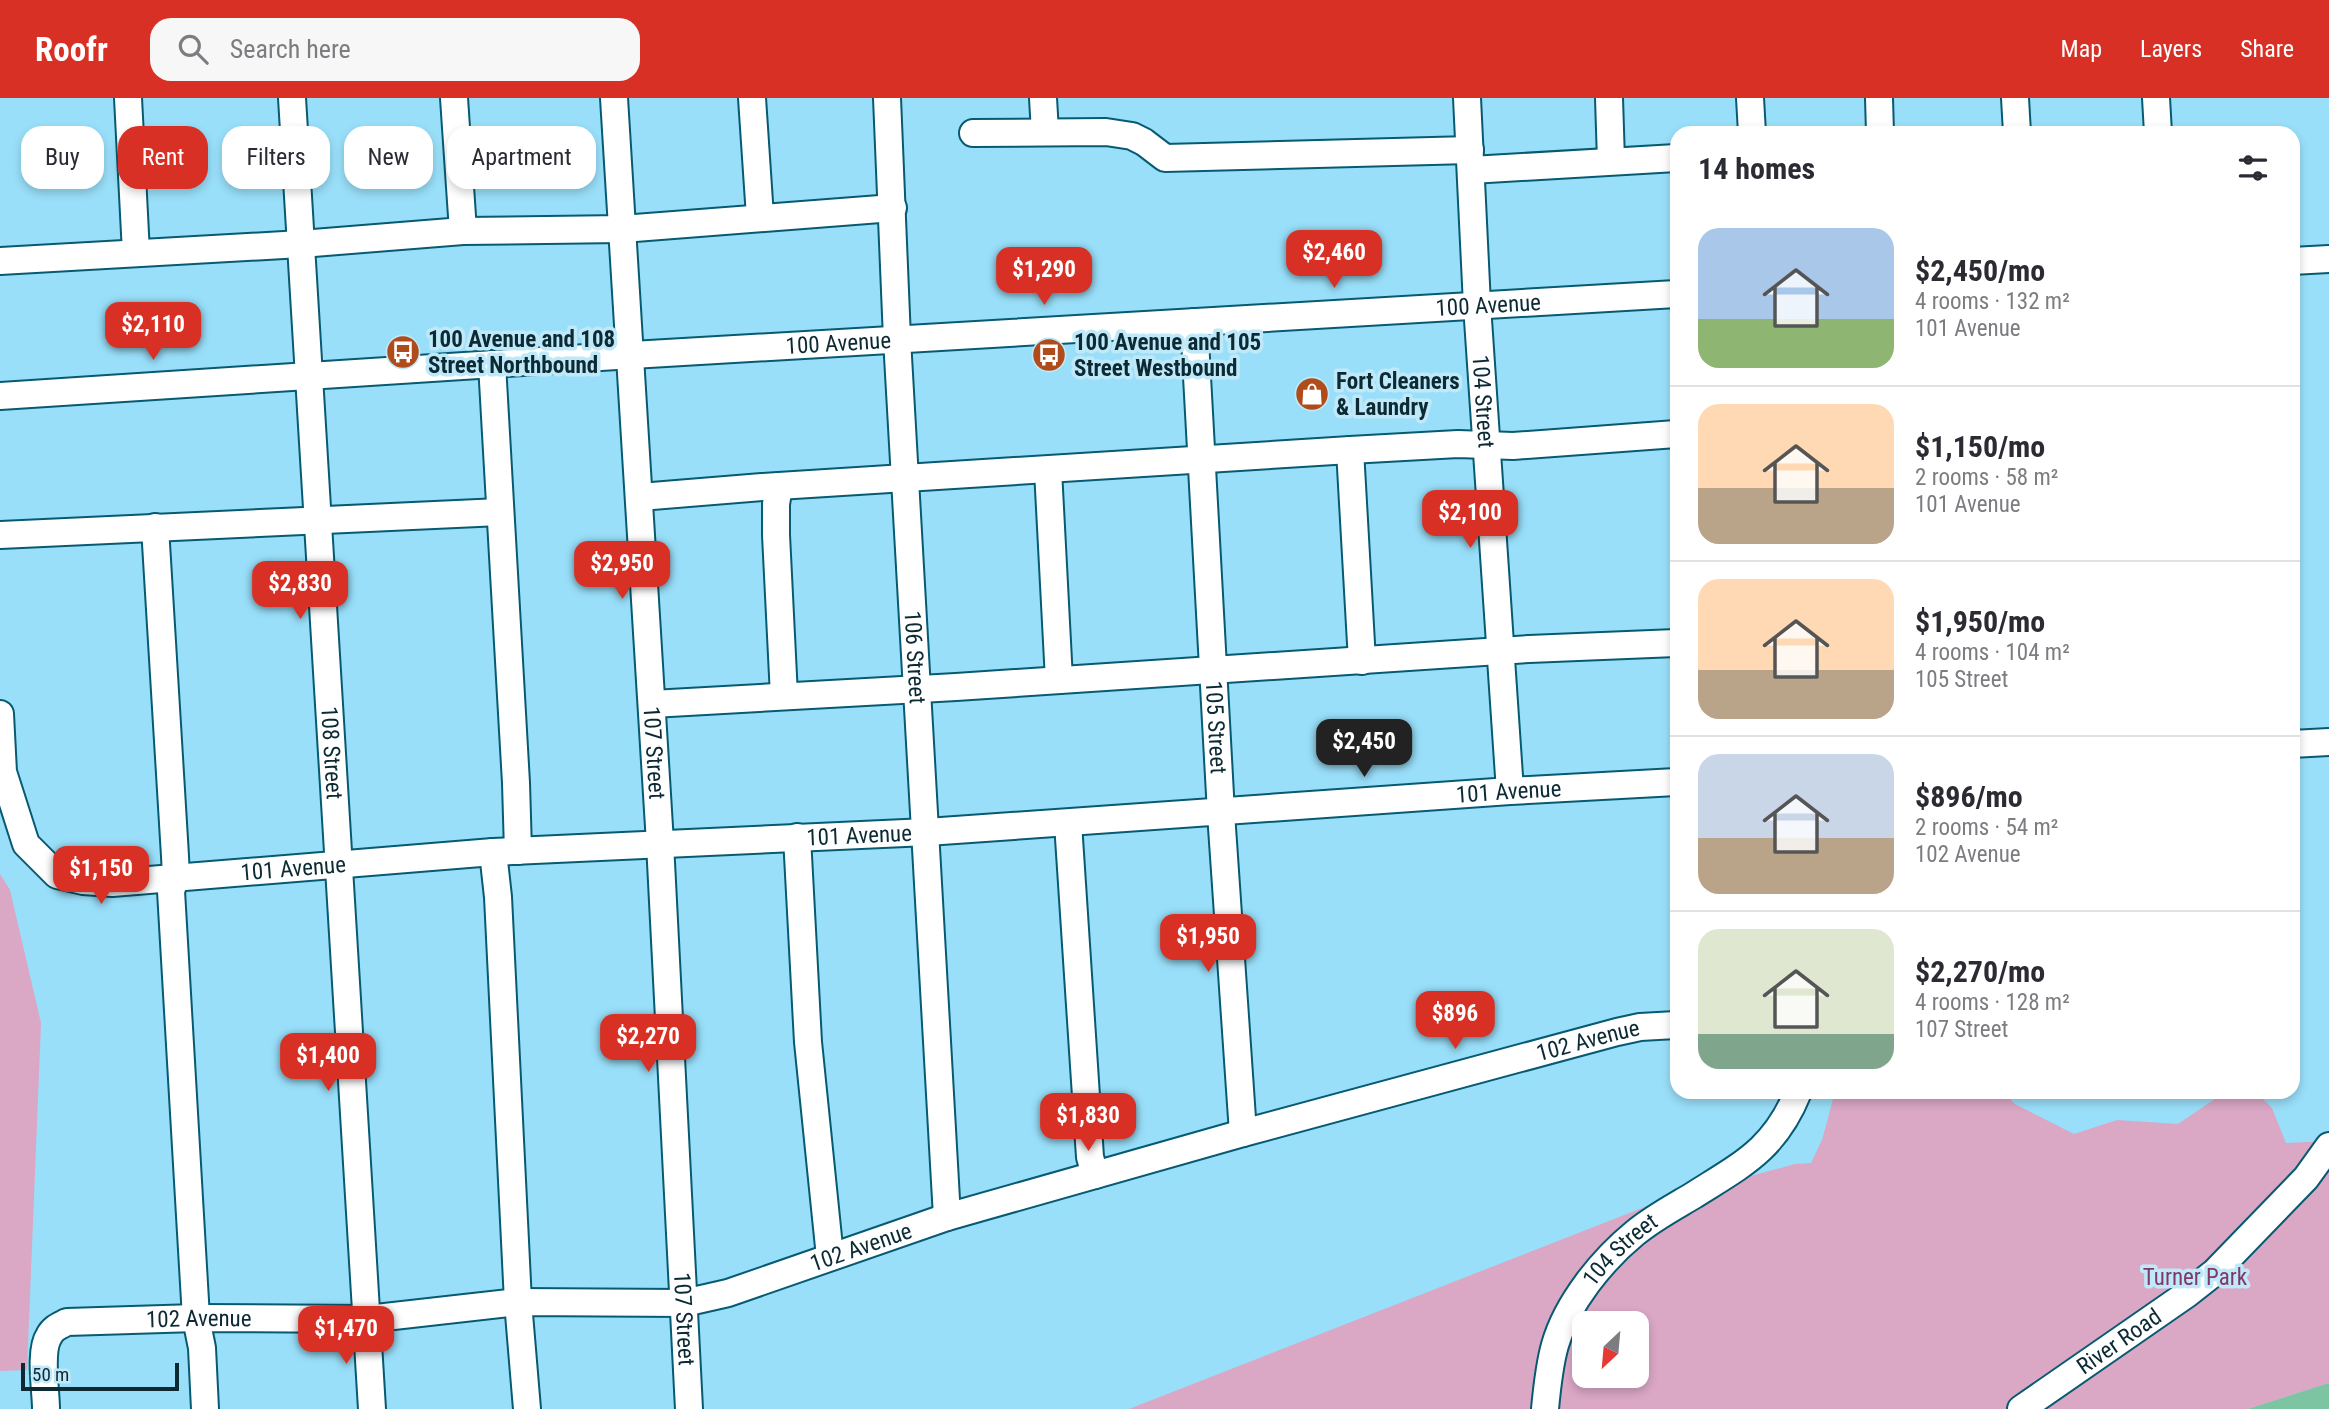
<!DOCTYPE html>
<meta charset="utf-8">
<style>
body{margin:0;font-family:"Roboto Condensed",sans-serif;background:#f7f7f7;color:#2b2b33;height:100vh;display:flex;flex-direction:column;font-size:26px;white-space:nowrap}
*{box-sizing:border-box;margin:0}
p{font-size:23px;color:#7c7c81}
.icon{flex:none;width:38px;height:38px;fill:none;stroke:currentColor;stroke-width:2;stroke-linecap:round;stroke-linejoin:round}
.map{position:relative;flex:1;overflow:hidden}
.details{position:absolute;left:1670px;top:28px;width:630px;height:973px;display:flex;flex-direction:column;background:#fff;border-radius:21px;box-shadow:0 4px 10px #0003}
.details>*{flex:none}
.top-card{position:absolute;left:21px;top:28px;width:665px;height:63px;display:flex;gap:14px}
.needle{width:46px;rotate:206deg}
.controls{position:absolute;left:1572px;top:1213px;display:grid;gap:14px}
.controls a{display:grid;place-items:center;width:77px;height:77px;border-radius:14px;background:#fff;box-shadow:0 4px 10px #0003;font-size:35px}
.scale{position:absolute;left:21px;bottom:18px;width:158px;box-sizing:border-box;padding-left:7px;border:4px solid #0c2a34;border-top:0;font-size:19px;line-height:24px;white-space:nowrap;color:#0c2a34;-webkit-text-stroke:5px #bfe8f8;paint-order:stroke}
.price{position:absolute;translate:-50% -60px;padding:0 16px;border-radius:14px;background:#d93025;color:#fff;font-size:23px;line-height:46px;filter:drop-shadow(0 2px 4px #0008)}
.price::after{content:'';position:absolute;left:50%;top:42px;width:21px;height:16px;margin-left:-10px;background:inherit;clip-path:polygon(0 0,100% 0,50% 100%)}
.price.current{background:#222;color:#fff}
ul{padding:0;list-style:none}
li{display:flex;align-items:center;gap:21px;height:175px;padding:0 28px}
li+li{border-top:2px solid #e1e1e2}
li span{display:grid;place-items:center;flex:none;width:196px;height:140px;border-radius:21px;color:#555}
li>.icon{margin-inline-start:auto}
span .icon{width:84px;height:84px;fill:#fffc;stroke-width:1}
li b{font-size:30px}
h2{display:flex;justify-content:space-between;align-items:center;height:84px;padding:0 28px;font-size:30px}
.tag{padding:0 24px;border-radius:21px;background:#fff;box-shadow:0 4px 10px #0003;font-size:24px;line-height:63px}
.tag.current{background:#d93025;color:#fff}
header{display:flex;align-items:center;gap:42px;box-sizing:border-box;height:98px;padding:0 35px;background:#d93025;color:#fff}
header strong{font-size:33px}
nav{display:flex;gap:38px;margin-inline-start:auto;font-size:24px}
.search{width:490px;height:63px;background:#f7f7f7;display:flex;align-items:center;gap:18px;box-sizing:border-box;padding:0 24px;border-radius:21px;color:#7c7c81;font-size:26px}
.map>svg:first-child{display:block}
.green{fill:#daa7c5;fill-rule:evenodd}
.water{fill:#7cc4a2}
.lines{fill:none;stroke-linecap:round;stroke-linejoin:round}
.minor-casing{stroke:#065a71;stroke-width:30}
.minor{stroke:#fff;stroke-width:26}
.labels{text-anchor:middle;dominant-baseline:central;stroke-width:7;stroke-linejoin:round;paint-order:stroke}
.street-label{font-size:23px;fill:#0c2a34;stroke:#bfe8f8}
.poi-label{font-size:23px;font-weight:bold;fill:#0c2a34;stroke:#bfe8f8;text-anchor:start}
.park-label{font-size:23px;fill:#813868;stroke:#bfe8f8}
</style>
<header>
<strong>Roofr</strong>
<div class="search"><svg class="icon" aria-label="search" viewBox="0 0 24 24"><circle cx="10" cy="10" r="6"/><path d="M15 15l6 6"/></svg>Search here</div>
<nav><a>Map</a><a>Layers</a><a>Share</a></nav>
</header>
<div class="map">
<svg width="2329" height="1311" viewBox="0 0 2329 1311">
<rect width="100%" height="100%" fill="#99dff9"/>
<g class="green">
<path d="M0,776L10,792L41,925L27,1272L0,1273Z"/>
<path d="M1835,994H2003L2015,1006L2074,1036L2117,1022L2178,1026L2225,994H2256L2272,1010L2286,1045L2329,1043V1285L2248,1311H1129L1660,1103L1795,1066L1811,1065L1822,1042ZM1584,1225H1636V1278H1584Z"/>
</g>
<path class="water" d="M2329,1285V1311H2248Z"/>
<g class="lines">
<g class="minor-casing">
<g id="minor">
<path d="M128,0L136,155"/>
<path id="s1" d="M292,0L372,1311"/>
<path d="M454,0L463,133"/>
<path id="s2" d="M614,0L660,745L689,1311"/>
<path d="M752,0L760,119"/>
<path id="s3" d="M887,0L897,241L947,1119"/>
<path d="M1043,0L1045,34"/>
<path id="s4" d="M1467,0L1477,207L1510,693"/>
<path d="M1609,0L1611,63"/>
<path d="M1750,0L1752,35"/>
<path d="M1879,0L1880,35"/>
<path d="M2015,0L2017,35"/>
<path d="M2156,0L2158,35"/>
<path d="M973,35L1106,34L1132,38L1144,44L1165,60L1470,52"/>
<path d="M1471,72L1676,60"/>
<path d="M0,163L301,146L463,133L622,131L893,110"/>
<path d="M2292,163L2329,161"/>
<path id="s5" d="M1194,224L1221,715L1243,1035"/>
<path d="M492,266L516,685L518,753"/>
<path id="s6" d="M0,298L632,257L1676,196"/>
<path d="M1350,352L1362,563"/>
<path d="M1048,372L1059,582"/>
<path d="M779,388L776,406V437L784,598"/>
<path d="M640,399L762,389L1350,352L1458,346L1513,348L1676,336"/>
<path d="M155,429L175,758L176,779L171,793L196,1220L202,1250L205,1311"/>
<path d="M0,437L500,414"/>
<path d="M652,606L956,589L1529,551L1676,545"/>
<path id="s7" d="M0,616L3,674L26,746L57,777L83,783L112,785L493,754L927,734L1510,693L1676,684"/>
<path d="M2292,646L2329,644"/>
<path d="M1068,725L1090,1059L1095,1077"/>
<path d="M797,739L808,944L830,1159"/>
<path d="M493,754L498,799L518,1204L527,1311"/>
<path id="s8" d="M46,1311C46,1293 39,1253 49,1238C53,1230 59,1228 67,1224L196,1220L367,1221L518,1204L684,1205L728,1195L947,1119L1243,1035L1617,934L1640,929L1676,927"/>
<path id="s9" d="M1545,1311C1547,1290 1549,1268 1555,1247C1567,1205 1602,1162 1635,1135C1653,1120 1674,1109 1694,1097C1743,1066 1775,1051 1798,994"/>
<path id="s10" d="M2021,1311L2187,1196L2215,1174L2306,1080L2329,1048"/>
</g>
</g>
<use href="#minor" class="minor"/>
</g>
<defs>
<g id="bus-disc" transform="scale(1.75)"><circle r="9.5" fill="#b04c1b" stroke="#bfe8f8"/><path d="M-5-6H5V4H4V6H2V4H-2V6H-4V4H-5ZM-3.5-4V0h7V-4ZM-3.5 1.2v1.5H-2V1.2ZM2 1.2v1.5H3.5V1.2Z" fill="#fff"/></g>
<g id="shop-disc" transform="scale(1.75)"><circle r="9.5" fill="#b04c1b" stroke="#bfe8f8"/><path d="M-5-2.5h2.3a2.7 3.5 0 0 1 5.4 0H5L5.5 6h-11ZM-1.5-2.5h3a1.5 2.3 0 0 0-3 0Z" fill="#fff"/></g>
</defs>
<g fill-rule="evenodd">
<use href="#bus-disc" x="403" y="254"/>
<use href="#bus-disc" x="1049" y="257"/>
<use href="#shop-disc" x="1312" y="296"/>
</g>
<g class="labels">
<g class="street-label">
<text stroke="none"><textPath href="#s6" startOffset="1491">100 Avenue</textPath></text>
<text stroke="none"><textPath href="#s6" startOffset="840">100 Avenue</textPath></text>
<text stroke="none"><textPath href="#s4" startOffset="304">104 Street</textPath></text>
<text stroke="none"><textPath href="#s3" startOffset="560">106 Street</textPath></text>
<text stroke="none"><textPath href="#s5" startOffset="406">105 Street</textPath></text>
<text stroke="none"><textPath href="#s2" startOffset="656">107 Street</textPath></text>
<text stroke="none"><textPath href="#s1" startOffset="656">108 Street</textPath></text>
<text stroke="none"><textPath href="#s7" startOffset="1633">101 Avenue</textPath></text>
<text stroke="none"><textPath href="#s7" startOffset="982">101 Avenue</textPath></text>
<text stroke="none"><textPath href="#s7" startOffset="415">101 Avenue</textPath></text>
<text stroke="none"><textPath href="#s8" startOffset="1657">102 Avenue</textPath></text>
<text stroke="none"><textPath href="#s8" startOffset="901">102 Avenue</textPath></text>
<text stroke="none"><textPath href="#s9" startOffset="182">104 Street</textPath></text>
<text stroke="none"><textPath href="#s8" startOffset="229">102 Avenue</textPath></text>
<text stroke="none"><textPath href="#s2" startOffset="1223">107 Street</textPath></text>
<text stroke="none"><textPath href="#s10" startOffset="119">River Road</textPath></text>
</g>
<g class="poi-label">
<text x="428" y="241">100 Avenue and 108<tspan x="428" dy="26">Street Northbound</tspan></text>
<text x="1074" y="244">100 Avenue and 105<tspan x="1074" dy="26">Street Westbound</tspan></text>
<text x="1336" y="283">Fort Cleaners<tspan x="1336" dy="26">&amp; Laundry</tspan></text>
</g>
<g class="park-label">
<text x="2195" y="1179">Turner Park</text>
</g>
</g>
</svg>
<div class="controls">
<a><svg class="needle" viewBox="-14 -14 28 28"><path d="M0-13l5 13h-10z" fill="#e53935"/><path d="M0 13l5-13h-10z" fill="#7c7c81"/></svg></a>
</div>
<div class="scale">50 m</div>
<b class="price" style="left:1334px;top:192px">$2,460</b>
<b class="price" style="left:1044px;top:209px">$1,290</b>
<b class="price" style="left:153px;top:264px">$2,110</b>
<b class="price" style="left:1470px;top:452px">$2,100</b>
<b class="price" style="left:622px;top:503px">$2,950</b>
<b class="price" style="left:300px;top:523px">$2,830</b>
<b class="price current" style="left:1364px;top:681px">$2,450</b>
<b class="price" style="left:101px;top:808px">$1,150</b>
<b class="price" style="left:1208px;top:876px">$1,950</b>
<b class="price" style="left:1455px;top:953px">$896</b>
<b class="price" style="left:648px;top:976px">$2,270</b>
<b class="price" style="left:328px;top:995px">$1,400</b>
<b class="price" style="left:1088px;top:1055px">$1,830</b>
<b class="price" style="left:346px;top:1268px">$1,470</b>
<div class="top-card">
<a class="tag">Buy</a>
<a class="tag current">Rent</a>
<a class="tag">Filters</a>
<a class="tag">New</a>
<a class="tag">Apartment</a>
</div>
<section class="details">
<h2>14 homes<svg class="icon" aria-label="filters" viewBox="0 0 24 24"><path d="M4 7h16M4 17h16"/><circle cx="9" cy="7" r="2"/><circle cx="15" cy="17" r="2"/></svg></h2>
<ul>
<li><span style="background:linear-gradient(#a9c7e8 65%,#8fb573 0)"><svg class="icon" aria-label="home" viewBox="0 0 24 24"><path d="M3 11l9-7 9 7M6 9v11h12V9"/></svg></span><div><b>$2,450/mo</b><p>4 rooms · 132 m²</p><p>101 Avenue</p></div></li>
<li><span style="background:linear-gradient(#ffd9b3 60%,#b9a48a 0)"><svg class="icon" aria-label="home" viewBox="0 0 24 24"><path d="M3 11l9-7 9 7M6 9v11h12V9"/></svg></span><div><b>$1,150/mo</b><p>2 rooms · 58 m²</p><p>101 Avenue</p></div></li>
<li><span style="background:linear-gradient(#ffd9b3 65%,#b9a48a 0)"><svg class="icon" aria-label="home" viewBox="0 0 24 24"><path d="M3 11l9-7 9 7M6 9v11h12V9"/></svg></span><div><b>$1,950/mo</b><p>4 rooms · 104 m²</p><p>105 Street</p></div></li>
<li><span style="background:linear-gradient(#c9d6e8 60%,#b9a48a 0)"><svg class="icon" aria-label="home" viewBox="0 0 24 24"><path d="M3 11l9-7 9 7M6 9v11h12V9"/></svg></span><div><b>$896/mo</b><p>2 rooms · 54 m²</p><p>102 Avenue</p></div></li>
<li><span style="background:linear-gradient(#dfe7d0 75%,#7fa58c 0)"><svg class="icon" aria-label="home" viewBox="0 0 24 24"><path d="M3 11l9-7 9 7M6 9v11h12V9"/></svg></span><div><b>$2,270/mo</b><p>4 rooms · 128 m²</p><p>107 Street</p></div></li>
</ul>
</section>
</div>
